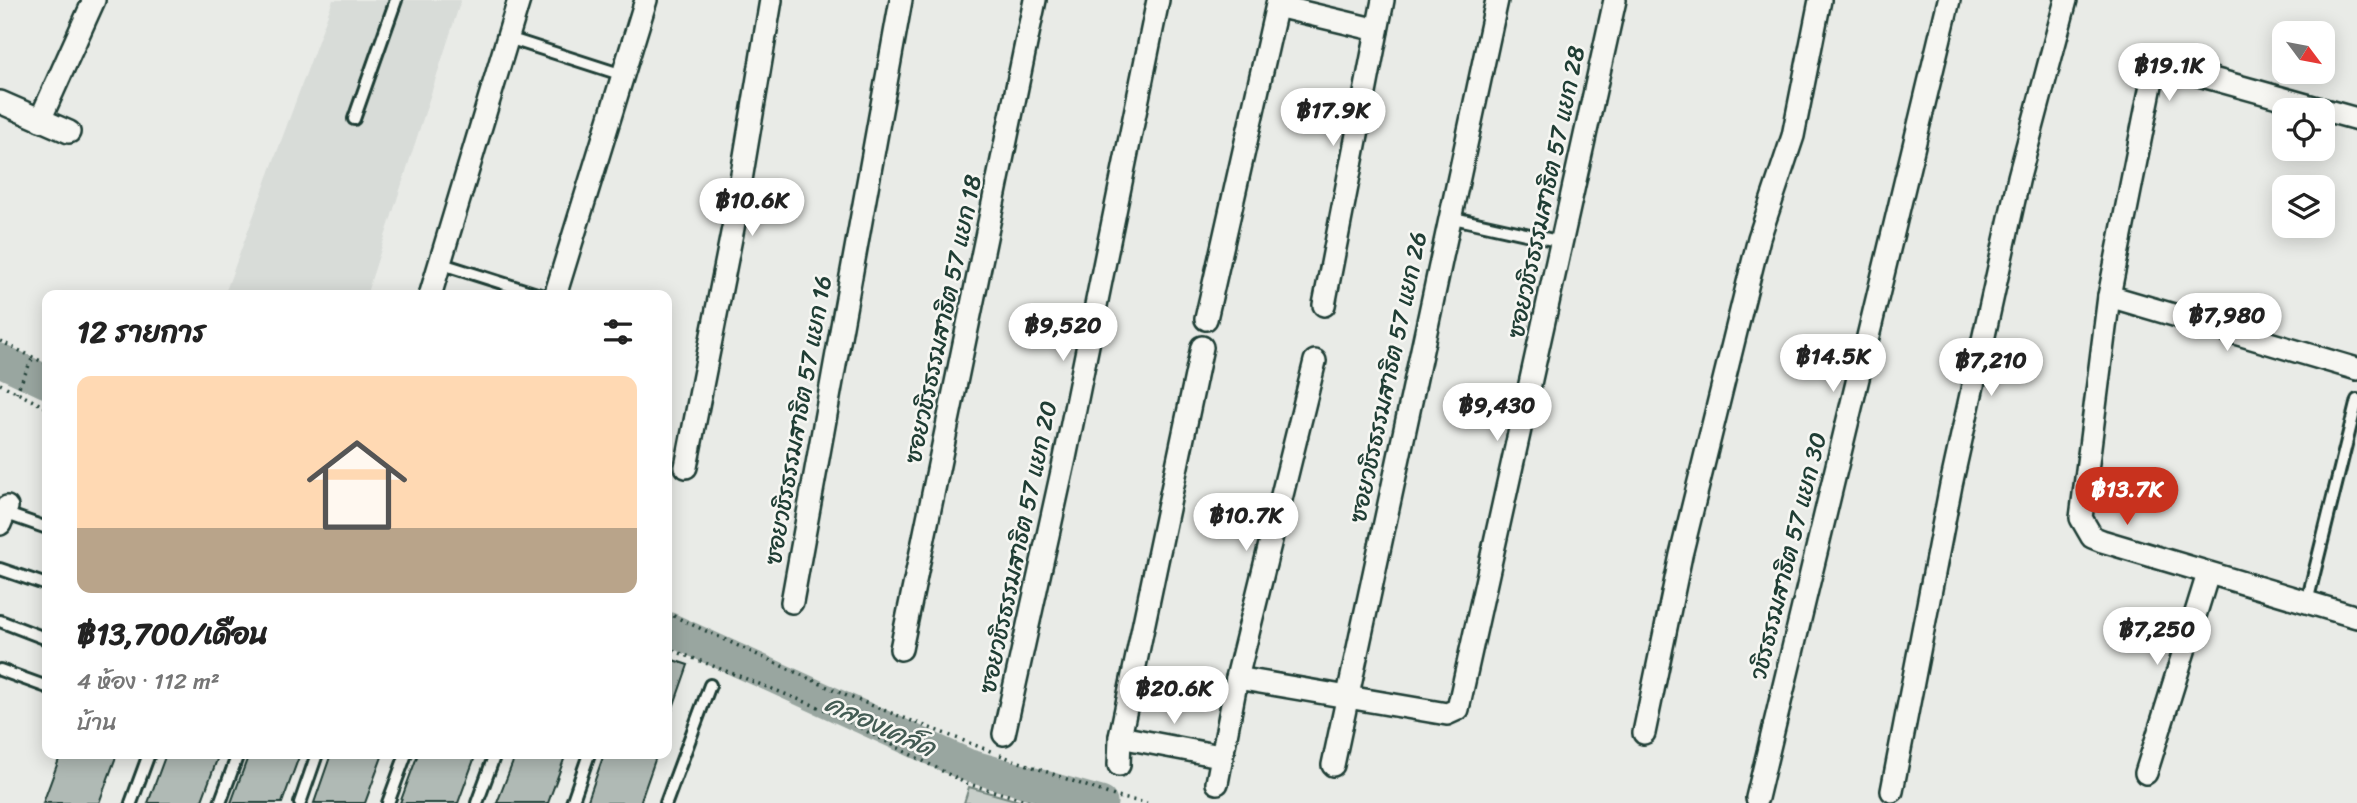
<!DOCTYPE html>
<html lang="th">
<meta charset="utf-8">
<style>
body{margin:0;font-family:Sriracha,"Playpen Sans Thai",sans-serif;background:#f2f2f2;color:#222;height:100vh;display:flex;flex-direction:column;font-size:26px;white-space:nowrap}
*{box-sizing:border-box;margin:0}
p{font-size:23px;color:#767676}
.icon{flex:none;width:38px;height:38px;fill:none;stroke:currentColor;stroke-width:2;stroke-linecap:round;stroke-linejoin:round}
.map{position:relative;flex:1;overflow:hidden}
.panel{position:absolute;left:42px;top:290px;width:630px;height:469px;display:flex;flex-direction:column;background:#fff;border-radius:14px;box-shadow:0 4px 18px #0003}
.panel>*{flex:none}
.needle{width:46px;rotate:122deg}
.tools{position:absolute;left:2272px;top:21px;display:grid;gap:14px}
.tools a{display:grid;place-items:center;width:63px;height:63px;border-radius:14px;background:#fff;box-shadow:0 4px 18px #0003;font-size:35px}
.price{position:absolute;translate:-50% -60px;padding:0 16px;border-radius:24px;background:#fff;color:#222;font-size:23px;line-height:46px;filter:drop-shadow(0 2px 4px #0008)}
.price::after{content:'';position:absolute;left:50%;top:42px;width:21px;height:16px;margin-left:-10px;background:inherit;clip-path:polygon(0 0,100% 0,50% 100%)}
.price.on{background:#c8321e;color:#fff}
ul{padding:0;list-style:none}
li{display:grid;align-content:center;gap:14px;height:371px;padding:0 35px}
li span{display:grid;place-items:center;height:217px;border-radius:14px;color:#555}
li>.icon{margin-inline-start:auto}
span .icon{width:126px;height:126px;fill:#fffc;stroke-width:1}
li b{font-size:30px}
h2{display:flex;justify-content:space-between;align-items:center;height:84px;padding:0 35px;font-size:30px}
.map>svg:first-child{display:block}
.built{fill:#d8dcd8}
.green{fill:#c7cec9;stroke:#73867e;stroke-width:2}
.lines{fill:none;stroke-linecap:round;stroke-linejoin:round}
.river{stroke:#99a6a0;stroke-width:33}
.building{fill:#b0bab5;stroke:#1f3d34;stroke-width:2}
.service-casing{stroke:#1f3d34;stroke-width:16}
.minor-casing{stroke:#1f3d34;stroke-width:26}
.path{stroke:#1f3d34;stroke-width:3.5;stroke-dasharray:2 5;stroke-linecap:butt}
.service{stroke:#f6f6f2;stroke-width:10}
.minor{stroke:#f6f6f2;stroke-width:21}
.labels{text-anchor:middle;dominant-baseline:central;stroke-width:5;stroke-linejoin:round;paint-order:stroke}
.street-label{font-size:24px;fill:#1f3d34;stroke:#f6f6f2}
.water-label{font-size:26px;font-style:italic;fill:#445c54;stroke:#f6f6f2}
</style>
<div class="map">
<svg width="2357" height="803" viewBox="0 0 2357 803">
<rect width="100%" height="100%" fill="#e9ebe7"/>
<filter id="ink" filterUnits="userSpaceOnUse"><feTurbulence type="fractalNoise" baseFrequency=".0143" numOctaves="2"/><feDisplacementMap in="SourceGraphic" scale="14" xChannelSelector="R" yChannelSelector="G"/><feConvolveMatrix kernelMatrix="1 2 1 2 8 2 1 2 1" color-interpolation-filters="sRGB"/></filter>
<g filter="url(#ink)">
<path class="built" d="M333,0H461L366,296H224Z"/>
<path class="green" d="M969,787L1026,803H964Z"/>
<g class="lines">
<g class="river">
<path d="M0,360L47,382"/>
<path d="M667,628L967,765L1101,803"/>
</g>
</g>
<g class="building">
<path d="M667,658L688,665L669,719H667Z"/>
<path d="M61,754H117L99,803H43Z"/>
<path d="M166,754H219L201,803H148Z"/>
<path d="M249,754H300L282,803H231Z"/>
<path d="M331,754H383L365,803H314Z"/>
<path d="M418,754H476L458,803H400Z"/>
<path d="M516,754H566L548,803H497Z"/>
<path d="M604,754H657L640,803H587Z"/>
</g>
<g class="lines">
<g class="service-casing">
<g id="service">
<path d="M508,38L623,75"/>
<path d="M354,119L396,0"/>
<path d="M1449,217L1562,242"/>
<path d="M439,263L543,296"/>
<path d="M4,513L47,528"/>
<path d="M0,569L47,585"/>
<path d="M2307,602L2357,400"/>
<path d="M0,621L47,639"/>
<path d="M0,670L47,687"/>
<path d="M131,803L149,754"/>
<path d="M220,803L238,754"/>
<path d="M300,803L317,754"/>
<path d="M388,803L406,754"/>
<path d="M477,803L495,754"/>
<path d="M572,803L589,754"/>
<path d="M666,803L710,685"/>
</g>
</g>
<g class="minor-casing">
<g id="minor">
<path d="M1277,6L1377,30"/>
<path d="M0,102L69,132"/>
<path d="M2357,119L2177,69L2161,70L2152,80L2109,296L2081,518L2092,537L2102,541L2357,617"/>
<path d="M40,120L94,0"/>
<path d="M430,296L519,0"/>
<path d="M555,296L646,0"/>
<path d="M2109,296L2357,369"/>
<path d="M1324,305L1383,0"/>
<path d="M1206,319L1278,0"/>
<path d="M686,467L733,228L771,0"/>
<path d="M0,524L7,507"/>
<path d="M792,602L901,0"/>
<path d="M901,649L1035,0"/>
<path d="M1237,678L1447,714L1458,709L1615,0"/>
<path d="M1644,733L1681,555L1759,238L1793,136L1820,0"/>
<path d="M1004,734L1065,458L1158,0"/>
<path d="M1120,737L1220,756"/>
<path d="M1119,765L1120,737L1202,347"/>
<path d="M1333,765L1497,0"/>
<path d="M2146,773L2208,574"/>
<path d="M1217,783L1237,678L1315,361"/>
<path d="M1892,791L1951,485L2019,177L2066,0"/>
<path d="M1757,798L1949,0"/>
</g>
</g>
<g class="path">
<path d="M0,341L47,364"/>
<path d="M0,384L47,408"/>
<path d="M16,393L33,357"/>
<path d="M667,613L847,696L993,752"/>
<path d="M667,648L826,710L965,783L1036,803"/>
<path d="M1000,755L1117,797L1147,803"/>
</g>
<use href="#service" class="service"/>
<use href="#minor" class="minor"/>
</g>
</g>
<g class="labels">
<g class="street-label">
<text transform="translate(1546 192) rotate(-78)">ซอยวชิรธรรมสาธิต 57 แยก 28</text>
<text transform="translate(943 319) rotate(-78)">ซอยวชิรธรรมสาธิต 57 แยก 18</text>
<text transform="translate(1388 377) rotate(-78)">ซอยวชิรธรรมสาธิต 57 แยก 26</text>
<text transform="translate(798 420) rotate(-80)">ซอยวชิรธรรมสาธิต 57 แยก 16</text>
<text transform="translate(1018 547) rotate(-78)">ซอยวชิรธรรมสาธิต 57 แยก 20</text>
<text transform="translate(1788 556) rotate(-76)">วชิรธรรมสาธิต 57 แยก 30</text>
</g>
<g class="water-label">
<text transform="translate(880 725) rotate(24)">คลองเคล็ด</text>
</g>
</g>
</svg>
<div class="tools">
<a><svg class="needle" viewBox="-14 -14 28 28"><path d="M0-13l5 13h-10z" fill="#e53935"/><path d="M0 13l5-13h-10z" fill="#767676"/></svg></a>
<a><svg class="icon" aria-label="locate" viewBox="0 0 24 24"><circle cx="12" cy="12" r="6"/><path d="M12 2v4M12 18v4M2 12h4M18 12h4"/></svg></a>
<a><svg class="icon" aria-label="layers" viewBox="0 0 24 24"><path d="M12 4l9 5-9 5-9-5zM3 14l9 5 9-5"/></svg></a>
</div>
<b class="price" style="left:2169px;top:103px">฿19.1K</b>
<b class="price" style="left:1333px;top:148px">฿17.9K</b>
<b class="price" style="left:752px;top:238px">฿10.6K</b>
<b class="price" style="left:2227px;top:353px">฿7,980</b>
<b class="price" style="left:1063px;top:363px">฿9,520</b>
<b class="price" style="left:1833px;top:394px">฿14.5K</b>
<b class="price" style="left:1991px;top:398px">฿7,210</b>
<b class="price" style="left:1497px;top:443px">฿9,430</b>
<b class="price on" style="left:2127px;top:527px">฿13.7K</b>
<b class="price" style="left:1246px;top:553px">฿10.7K</b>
<b class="price" style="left:2157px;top:667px">฿7,250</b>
<b class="price" style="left:1174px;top:726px">฿20.6K</b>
<section class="panel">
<h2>12 รายการ<svg class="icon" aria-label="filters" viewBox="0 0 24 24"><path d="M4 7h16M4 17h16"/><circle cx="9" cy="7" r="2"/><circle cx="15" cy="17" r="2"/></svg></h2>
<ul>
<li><span style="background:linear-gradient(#ffd9b3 70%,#b9a48a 0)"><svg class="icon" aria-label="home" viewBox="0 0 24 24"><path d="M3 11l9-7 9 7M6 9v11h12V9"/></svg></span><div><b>฿13,700/เดือน</b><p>4 ห้อง · 112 m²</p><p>บ้าน</p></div></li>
</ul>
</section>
</div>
